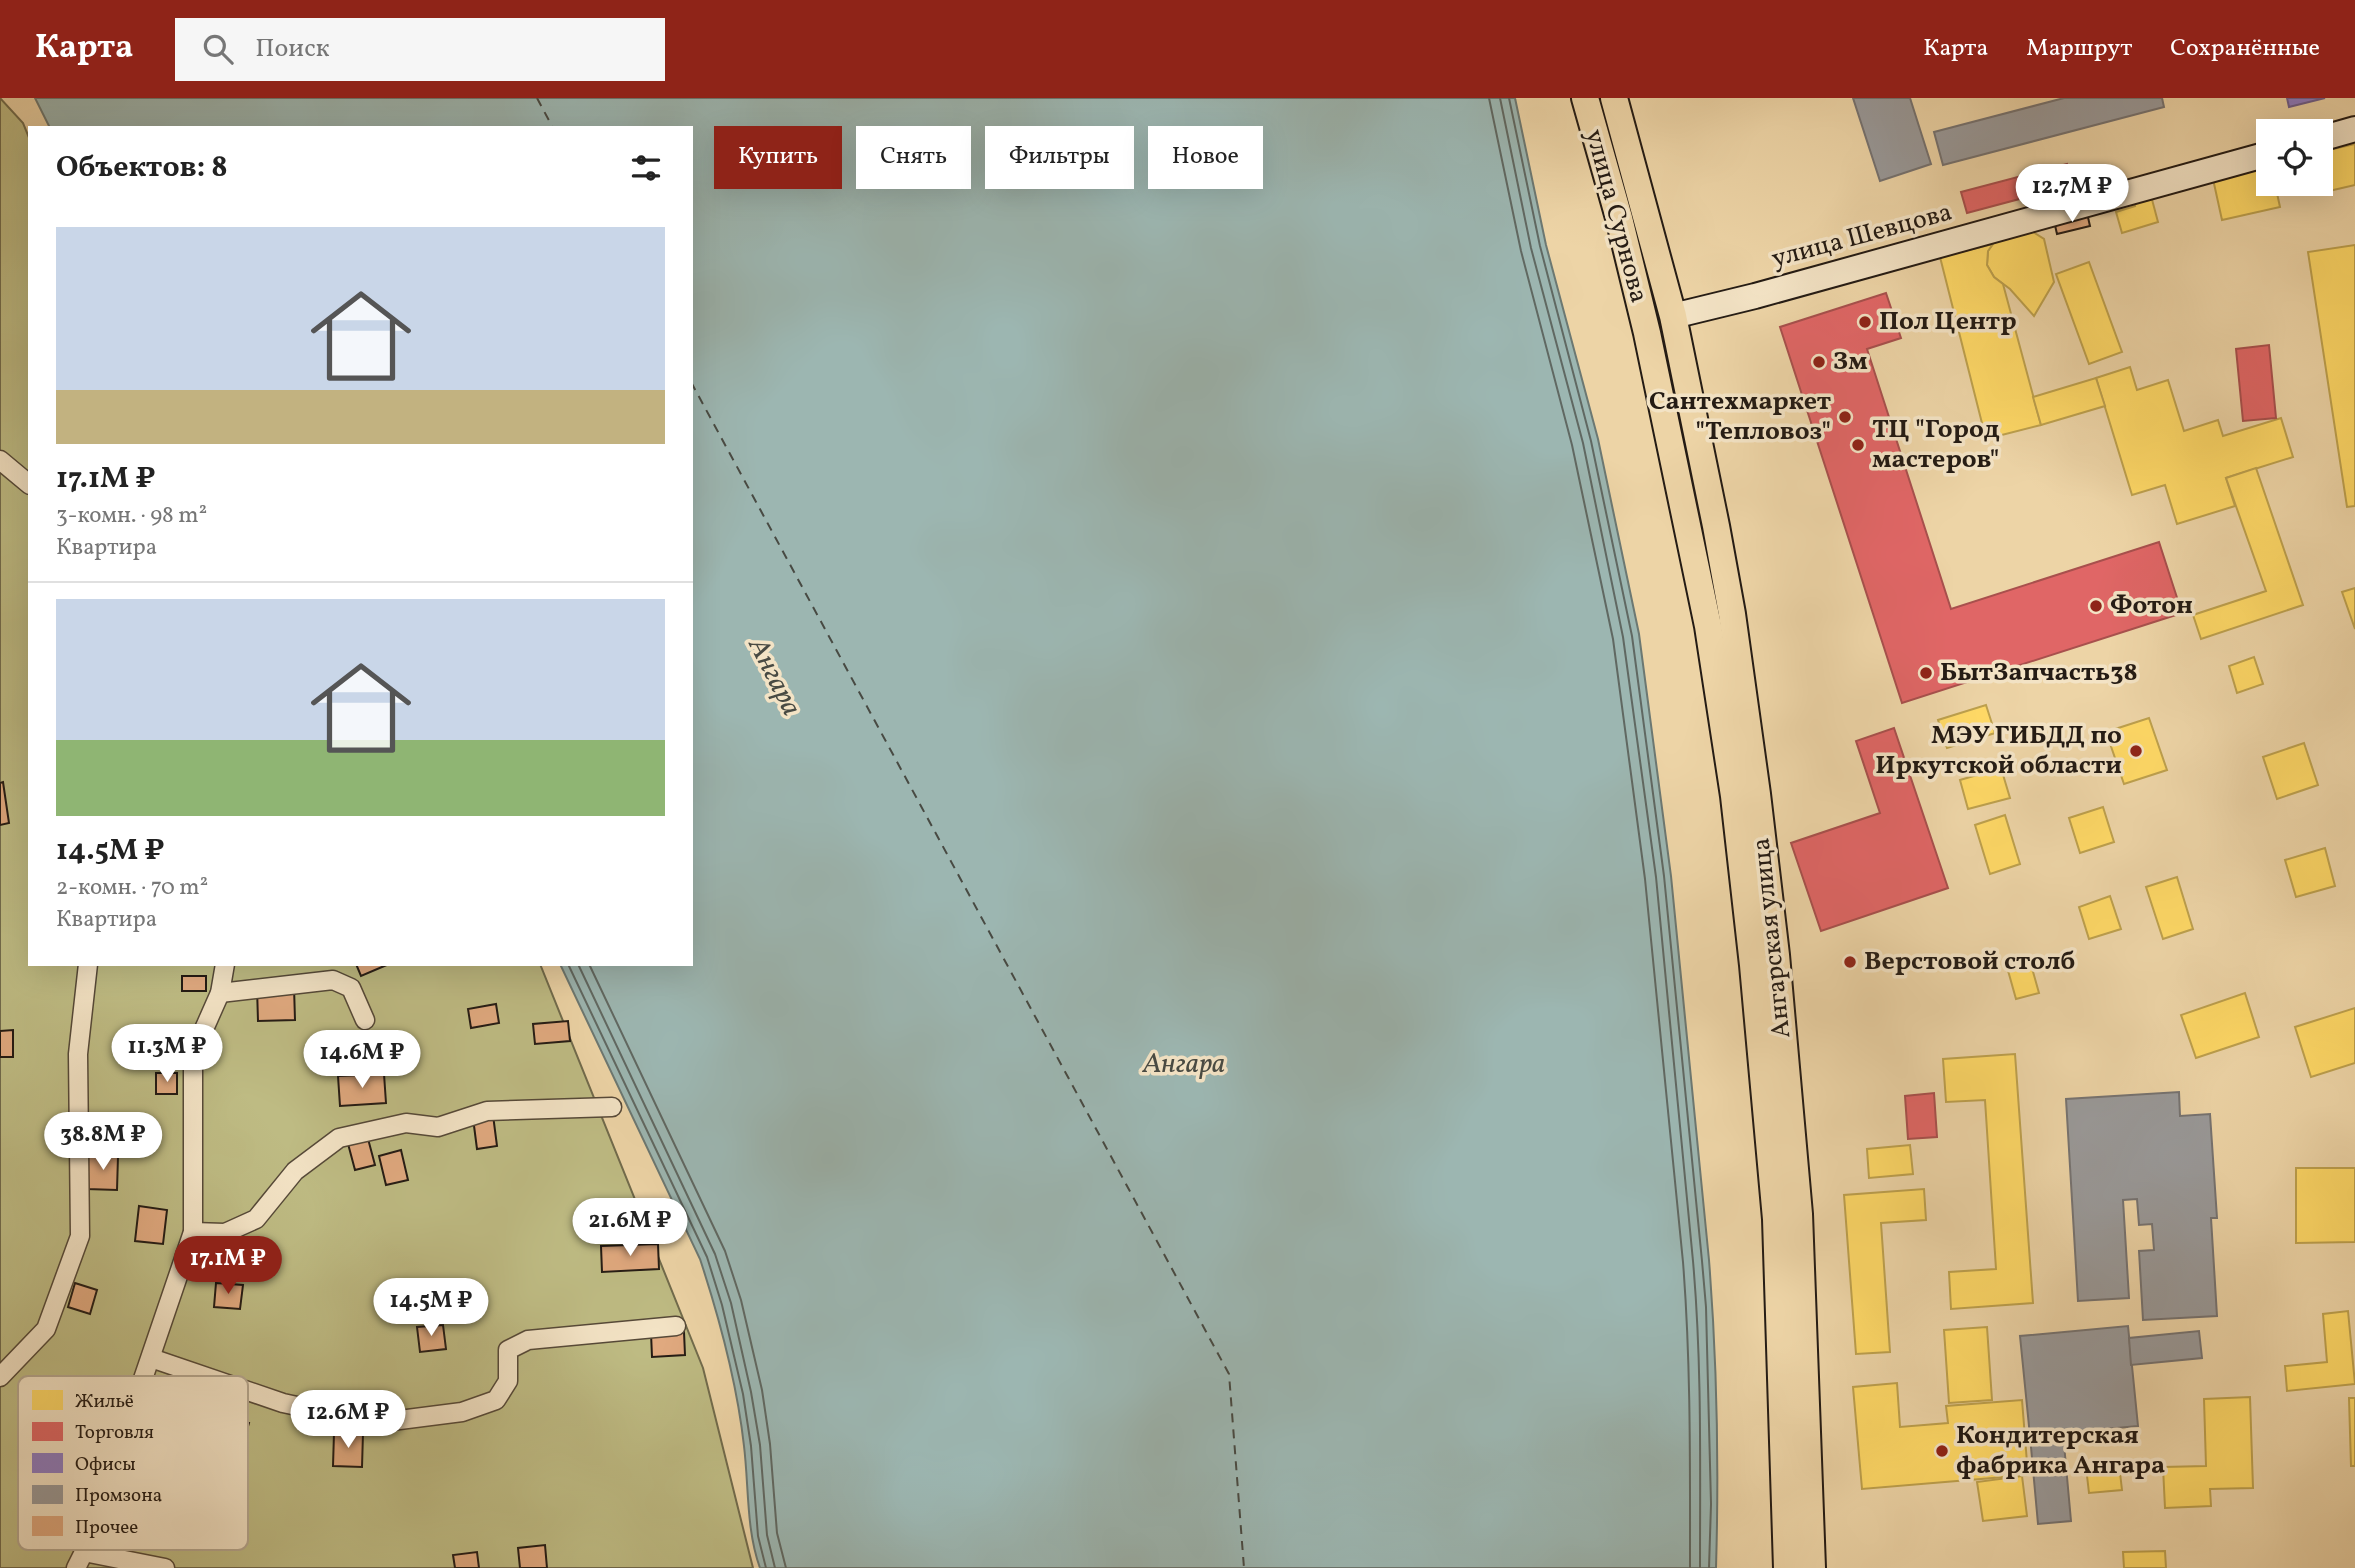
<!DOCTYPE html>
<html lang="ru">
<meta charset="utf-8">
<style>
body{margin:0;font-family:Vollkorn,serif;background:#f6f6f6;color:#222;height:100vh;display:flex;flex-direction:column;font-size:26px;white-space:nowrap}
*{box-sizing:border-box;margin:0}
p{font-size:23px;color:#767676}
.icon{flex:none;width:38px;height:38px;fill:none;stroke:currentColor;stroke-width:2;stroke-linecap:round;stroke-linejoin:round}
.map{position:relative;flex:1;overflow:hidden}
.side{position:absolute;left:28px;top:28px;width:665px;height:840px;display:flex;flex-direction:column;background:#fff;border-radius:0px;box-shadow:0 7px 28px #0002}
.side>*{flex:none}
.hud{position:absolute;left:714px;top:28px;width:665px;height:63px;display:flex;gap:14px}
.controls{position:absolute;left:2256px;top:21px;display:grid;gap:14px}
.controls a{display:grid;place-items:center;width:77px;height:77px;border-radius:0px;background:#fff;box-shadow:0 7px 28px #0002;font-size:35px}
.price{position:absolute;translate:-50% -60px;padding:0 16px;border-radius:24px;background:#fff;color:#222;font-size:23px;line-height:46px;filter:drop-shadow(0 2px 4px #0008)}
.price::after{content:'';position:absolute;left:50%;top:42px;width:21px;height:16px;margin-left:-10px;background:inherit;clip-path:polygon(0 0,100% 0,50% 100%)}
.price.selected{background:#8f2418;color:#fff}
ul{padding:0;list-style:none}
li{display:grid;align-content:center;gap:14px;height:371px;padding:0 28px}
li+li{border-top:2px solid #e0e0e0}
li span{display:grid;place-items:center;height:217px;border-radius:0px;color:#555}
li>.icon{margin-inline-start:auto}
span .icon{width:126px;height:126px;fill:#fffc;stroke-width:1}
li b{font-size:30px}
h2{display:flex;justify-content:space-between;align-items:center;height:84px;padding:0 28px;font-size:30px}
.chip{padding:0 24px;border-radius:0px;background:#fff;box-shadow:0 7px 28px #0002;font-size:24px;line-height:63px}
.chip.selected{background:#8f2418;color:#fff}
header{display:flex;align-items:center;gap:42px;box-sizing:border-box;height:98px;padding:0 35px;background:#8f2418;color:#fff}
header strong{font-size:33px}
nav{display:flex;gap:38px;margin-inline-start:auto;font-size:24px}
.search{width:490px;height:63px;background:#f6f6f6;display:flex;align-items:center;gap:18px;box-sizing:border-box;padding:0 24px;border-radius:0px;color:#767676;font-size:26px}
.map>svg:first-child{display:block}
.green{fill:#bebb83;stroke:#716b4c;stroke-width:2}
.water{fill:#9cb6b1;stroke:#6c7872;stroke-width:2}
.homes{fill:#ffd966;stroke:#bda04d;stroke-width:2}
.shops{fill:#e06666;stroke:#a8504d;stroke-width:2}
.offices{fill:#8e7cc3;stroke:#6e5f8e;stroke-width:2}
.industry{fill:#999;stroke:#767371;stroke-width:2}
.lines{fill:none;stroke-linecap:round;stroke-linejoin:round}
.shore{stroke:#606862;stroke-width:2}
.ferry{stroke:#484a43;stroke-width:2;stroke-dasharray:9 7;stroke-linecap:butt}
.building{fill:#e0a97f;stroke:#241b14;stroke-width:2}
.street-casing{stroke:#564938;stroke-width:21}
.secondary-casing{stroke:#241b14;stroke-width:28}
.primary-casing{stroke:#241b14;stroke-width:30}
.street{stroke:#f3e3c5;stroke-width:18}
.secondary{stroke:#f3e3c5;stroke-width:24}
.primary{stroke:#edd4a6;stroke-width:26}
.poi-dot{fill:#8f2418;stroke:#f3e3c5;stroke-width:2.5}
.labels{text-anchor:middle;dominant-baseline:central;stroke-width:7;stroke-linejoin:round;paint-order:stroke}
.street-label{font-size:26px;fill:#241b14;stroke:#f3e3c5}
.poi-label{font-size:26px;font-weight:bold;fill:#241b14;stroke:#f3e3c5;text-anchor:start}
.water-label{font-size:28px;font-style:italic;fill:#484a43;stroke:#f3e3c5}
.key{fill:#f3e3c5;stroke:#b5a790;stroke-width:2}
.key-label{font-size:19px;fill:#241b14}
</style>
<header>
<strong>Карта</strong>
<div class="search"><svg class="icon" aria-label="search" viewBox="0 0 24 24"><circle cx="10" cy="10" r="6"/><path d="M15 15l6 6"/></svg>Поиск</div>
<nav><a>Карта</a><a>Маршрут</a><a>Сохранённые</a></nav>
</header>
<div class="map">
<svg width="2355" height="1470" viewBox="0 0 2355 1470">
<rect width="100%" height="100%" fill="#edd4a6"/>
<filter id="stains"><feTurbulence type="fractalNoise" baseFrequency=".00286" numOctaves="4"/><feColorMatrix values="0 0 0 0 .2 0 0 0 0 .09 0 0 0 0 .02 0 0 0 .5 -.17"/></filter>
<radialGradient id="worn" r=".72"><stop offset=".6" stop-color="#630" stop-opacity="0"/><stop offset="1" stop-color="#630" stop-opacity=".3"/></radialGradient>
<path class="green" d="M0,0L23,25L30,42V866H540L703,1270L753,1470H0Z"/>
<path class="water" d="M35,0H1515L1546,147L1598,341L1639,536L1671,778L1709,1162C1717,1264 1719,1368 1716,1470H760C746,1431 749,1389 744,1348C737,1285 720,1222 700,1161L560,866H691V30H50Z"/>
<g class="homes">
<path d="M2355,46V87L2329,93L2320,54Z"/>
<path d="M2268,68V86H2275L2280,109L2222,122L2213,81Z"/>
<path d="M2150,94L2158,124L2122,135L2116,114L2135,108L2132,99Z"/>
<path d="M2025,129L2044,141L2054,184L2034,218L2010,191L1994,179L1987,167L1988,153L1997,140Z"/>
<path d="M1993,146L1988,153L1987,167L1994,179L2003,186L2041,327L1986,341L1940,159Z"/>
<path d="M2355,147V408L2347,409L2308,154Z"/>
<path d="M2089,164L2122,254L2089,266L2056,176Z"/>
<path d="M2130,269L2137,292L2168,282L2184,333L2218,322L2223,338L2281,320L2293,359L2226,380L2235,408L2177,426L2165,387L2132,397L2096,280Z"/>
<path d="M2096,280L2105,308L2041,327L2033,299Z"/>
<path d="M2256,370L2303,507L2201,541L2193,517L2266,493L2226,380Z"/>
<path d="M2355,490V531L2342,494Z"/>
<path d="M2254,559L2263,586L2237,595L2229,568Z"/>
<path d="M1986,607L1995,635L1947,650L1938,622Z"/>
<path d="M2149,620L2167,672L2124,686L2106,634Z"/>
<path d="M2304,645L2318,687L2277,701L2263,659Z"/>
<path d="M2001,670L2010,700L1968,711L1960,682Z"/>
<path d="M2103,709L2114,744L2080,755L2069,720Z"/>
<path d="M2005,717L2020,766L1990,776L1975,727Z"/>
<path d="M2325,750L2335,788L2296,799L2285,762Z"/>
<path d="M2177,779L2193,831L2163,841L2146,789Z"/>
<path d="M2110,798L2121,831L2089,841L2079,809Z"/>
<path d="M2030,863L2039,895L2016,901L2007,869Z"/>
<path d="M2245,895L2259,939L2196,960L2181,917Z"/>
<path d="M2355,910V965L2311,979L2295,929Z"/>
<path d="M2015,956L2033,1205L1951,1211L1949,1174L1996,1171L1985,1002L1946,1004L1943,961Z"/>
<path d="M1910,1047L1913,1076L1869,1080L1867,1051Z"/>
<path d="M2296,1070H2355V1144L2296,1145Z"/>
<path d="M1924,1091L1926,1122L1881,1125L1890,1254L1856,1256L1844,1097Z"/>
<path d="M2348,1213L2355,1286L2287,1293L2285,1268L2327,1264L2323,1216Z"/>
<path d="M1987,1229L1992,1302L1949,1305L1944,1232Z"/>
<path d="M1897,1285L1900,1329L1948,1325L1946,1308L2022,1302L2028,1377L1862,1391L1853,1289Z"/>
<path d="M2250,1299L2253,1390L2210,1391L2211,1408L2165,1410L2163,1369L2206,1368L2204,1301Z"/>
<path d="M2349,1300H2355V1368H2351Z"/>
<path d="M2119,1366L2122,1392L2089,1395L2086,1369Z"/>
<path d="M2022,1378L2027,1418L1983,1423L1977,1384Z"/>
<path d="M2165,1453L2166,1470H2124L2123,1454Z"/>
</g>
<g class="shops">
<path d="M2067,66L2072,87L1967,115L1961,94Z"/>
<path d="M1886,195L1901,240L1867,251L1951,511L2159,444L2182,515L1902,605L1780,229Z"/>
<path d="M2269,247L2276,320L2243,323L2236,251Z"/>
<path d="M1894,630L1948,790L1821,833L1791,745L1880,715L1856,643Z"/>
<path d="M1934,995L1937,1039L1908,1041L1905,998Z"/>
</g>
<path class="offices" d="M2287,0H2325L2289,9Z"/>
<g class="industry">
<path d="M1853,0H1910L1931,66L1880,83Z"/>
<path d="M2064,0H2162L2164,9L1943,67L1934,34Z"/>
<path d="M2179,994L2180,1018L2210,1016L2217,1120H2211L2217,1218L2143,1222L2139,1153L2154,1152L2152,1126L2139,1127L2137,1101L2123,1102L2129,1200L2078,1203L2066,1001Z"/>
<path d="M2128,1228L2138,1328L2030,1338L2020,1238Z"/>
<path d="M2199,1233L2202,1260L2131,1267L2129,1240Z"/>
<path d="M2063,1335L2071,1423L2038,1426L2030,1338Z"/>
</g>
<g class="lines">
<g class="shore">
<path d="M1489,0L1521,153L1572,347L1613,541L1645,781L1683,1164C1691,1266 1690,1368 1690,1470"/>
<path d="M1500,0L1531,150L1583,345L1623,539L1656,779L1693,1163C1702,1265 1700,1368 1700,1470"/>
<path d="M1509,0L1540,148L1591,343L1632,538L1664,778L1702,1163L1706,1209L1711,1406L1709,1470"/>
<path d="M568,866L707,1159L722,1207L743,1296L751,1348L758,1438L766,1470"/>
<path d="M578,866L715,1156L731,1205L751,1294L760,1347L767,1437L775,1470"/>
<path d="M589,866L725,1153L741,1202L762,1292L770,1346L777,1435L786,1470"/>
</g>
<g class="ferry">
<path d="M537,0L553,30"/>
<path d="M691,284L1229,1276L1244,1470"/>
</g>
</g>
<g class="building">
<path d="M2087,115L2090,128L2057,136L2054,123Z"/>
<path d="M3,684L9,725L0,727V685Z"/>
<path d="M356,866H389L361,878Z"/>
<rect x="182" y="878" width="24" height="15"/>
<path d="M294,889L295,922L258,923L257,890Z"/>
<path d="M496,906L499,925L471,930L468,911Z"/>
<path d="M568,923L570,943L535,946L533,926Z"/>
<path d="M13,932V959H0V933Z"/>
<rect x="156" y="975" width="21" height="21"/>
<path d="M384,976L386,1005L340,1008L338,978Z"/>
<path d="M493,1017L497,1048L477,1051L473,1020Z"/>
<path d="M367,1037L375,1067L355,1072L347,1042Z"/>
<path d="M401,1052L408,1082L386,1087L379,1058Z"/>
<path d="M88,1057L118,1058L117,1092L87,1091Z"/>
<path d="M139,1108L167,1112L163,1146L135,1143Z"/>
<path d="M658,1146L659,1171L602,1174L601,1148Z"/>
<path d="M75,1185L97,1192L90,1216L68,1209Z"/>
<path d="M216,1185L243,1187L240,1211L214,1209Z"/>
<path d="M443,1227L446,1251L420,1254L417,1229Z"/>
<path d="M684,1234L685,1257L652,1259L651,1235Z"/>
<path d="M217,1316L249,1325L238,1362L207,1353Z"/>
<path d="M334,1335H363L362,1369L333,1368Z"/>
<path d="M545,1447L547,1470H520L518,1450Z"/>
<path d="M477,1454L479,1470H455L453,1457Z"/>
</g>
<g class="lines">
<g class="street-casing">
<g id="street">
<path d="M0,362L30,387"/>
<path d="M220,895L333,882L351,890L365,922"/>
<path d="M193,1134L225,1135L256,1121L295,1073L339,1040L406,1025L438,1029L487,1013L612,1009"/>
<path d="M151,1260L283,1305L376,1325L462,1314L496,1302L508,1283V1252L528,1242L676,1228"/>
<path d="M0,1279L46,1231L80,1138L78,956L88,866"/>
<path d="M84,1454L165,1470"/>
<path d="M76,1470L84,1454L193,1134V956L220,895L225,866"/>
</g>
</g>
<g class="secondary-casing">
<g id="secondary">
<path d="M2320,41L2355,31"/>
<path d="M1673,218L1755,198L2268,56"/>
</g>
</g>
<g class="primary-casing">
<g id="primary">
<path d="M1585,0L1619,120L1647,235L1708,528L1734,698L1753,867L1776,1121L1787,1470"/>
<path d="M1614,0L1673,218L1716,428L1732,516L1757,696L1776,857L1799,1116L1812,1470"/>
</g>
</g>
<use href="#street" class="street"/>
<use href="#secondary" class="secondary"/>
<use href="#primary" class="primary"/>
</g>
<g class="poi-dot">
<circle cx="1865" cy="224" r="7"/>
<circle cx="1819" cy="264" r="7"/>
<circle cx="1845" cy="319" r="7"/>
<circle cx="1858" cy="347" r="7"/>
<circle cx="2096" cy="508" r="7"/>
<circle cx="1926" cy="575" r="7"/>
<circle cx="2136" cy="653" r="7"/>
<circle cx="1850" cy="864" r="7"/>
<circle cx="1942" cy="1353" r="7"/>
</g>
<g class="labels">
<g class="street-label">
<text transform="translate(1616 118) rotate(75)">улица Сурнова</text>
<text transform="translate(1862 138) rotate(-15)">улица Шевцова</text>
<text transform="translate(1772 840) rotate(-96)">Ангарская улица</text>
</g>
<g class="poi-label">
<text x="1879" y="224">Пол Центр</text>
<text x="1833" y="264">Зм</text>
<text x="1831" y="304" text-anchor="end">Сантехмаркет<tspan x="1831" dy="30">"Тепловоз"</tspan></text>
<text x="1872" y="332">ТЦ "Город<tspan x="1872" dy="30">мастеров"</tspan></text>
<text x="2110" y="508">Фотон</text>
<text x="1940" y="575">БытЗапчасть38</text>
<text x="2122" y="638" text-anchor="end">МЭУ ГИБДД по<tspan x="2122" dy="30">Иркутской области</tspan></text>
<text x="1864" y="864">Верстовой столб</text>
<text x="1956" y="1338">Кондитерская<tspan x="1956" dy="30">фабрика Ангара</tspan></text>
</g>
<g class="water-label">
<text transform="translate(774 579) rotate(63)">Ангара</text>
<text x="1184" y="966">Ангара</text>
</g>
</g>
<rect x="18" y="1278" width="230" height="174" rx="10" class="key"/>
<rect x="32" y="1292" width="31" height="20" fill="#ffd966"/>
<rect x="32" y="1324" width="31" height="19" fill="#e06666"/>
<rect x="32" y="1355" width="31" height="20" fill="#8e7cc3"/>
<rect x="32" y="1387" width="31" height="19" fill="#999"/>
<rect x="32" y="1418" width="31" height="20" fill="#e0a97f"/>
<g class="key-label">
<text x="75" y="1309">Жильё</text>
<text x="75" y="1340">Торговля</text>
<text x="75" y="1372">Офисы</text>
<text x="75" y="1403">Промзона</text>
<text x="75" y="1435">Прочее</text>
</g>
<rect width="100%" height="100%" filter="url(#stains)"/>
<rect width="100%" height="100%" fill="url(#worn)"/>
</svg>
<div class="controls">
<a><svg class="icon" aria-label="locate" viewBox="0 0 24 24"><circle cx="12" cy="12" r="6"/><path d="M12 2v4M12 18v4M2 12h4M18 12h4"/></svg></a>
</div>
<b class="price" style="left:2072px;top:126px">12.7M ₽</b>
<b class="price" style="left:167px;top:986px">11.3M ₽</b>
<b class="price" style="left:362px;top:992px">14.6M ₽</b>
<b class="price" style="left:103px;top:1074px">38.8M ₽</b>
<b class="price" style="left:630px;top:1160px">21.6M ₽</b>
<b class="price selected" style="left:228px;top:1198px">17.1M ₽</b>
<b class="price" style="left:431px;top:1240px">14.5M ₽</b>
<b class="price" style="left:348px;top:1352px">12.6M ₽</b>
<div class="hud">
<a class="chip selected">Купить</a>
<a class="chip">Снять</a>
<a class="chip">Фильтры</a>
<a class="chip">Новое</a>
</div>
<section class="side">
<h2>Объектов: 8<svg class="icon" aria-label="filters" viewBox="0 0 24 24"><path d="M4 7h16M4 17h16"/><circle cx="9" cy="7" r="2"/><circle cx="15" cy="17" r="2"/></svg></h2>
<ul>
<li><span style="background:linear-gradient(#c9d6e8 75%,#c2b280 0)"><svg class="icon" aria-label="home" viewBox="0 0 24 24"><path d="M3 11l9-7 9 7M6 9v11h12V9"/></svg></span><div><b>17.1M ₽</b><p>3-комн. · 98 m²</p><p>Квартира</p></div></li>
<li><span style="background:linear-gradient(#c9d6e8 65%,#8fb573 0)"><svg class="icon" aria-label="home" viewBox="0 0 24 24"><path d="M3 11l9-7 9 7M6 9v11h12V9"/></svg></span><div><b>14.5M ₽</b><p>2-комн. · 70 m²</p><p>Квартира</p></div></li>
</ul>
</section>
</div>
